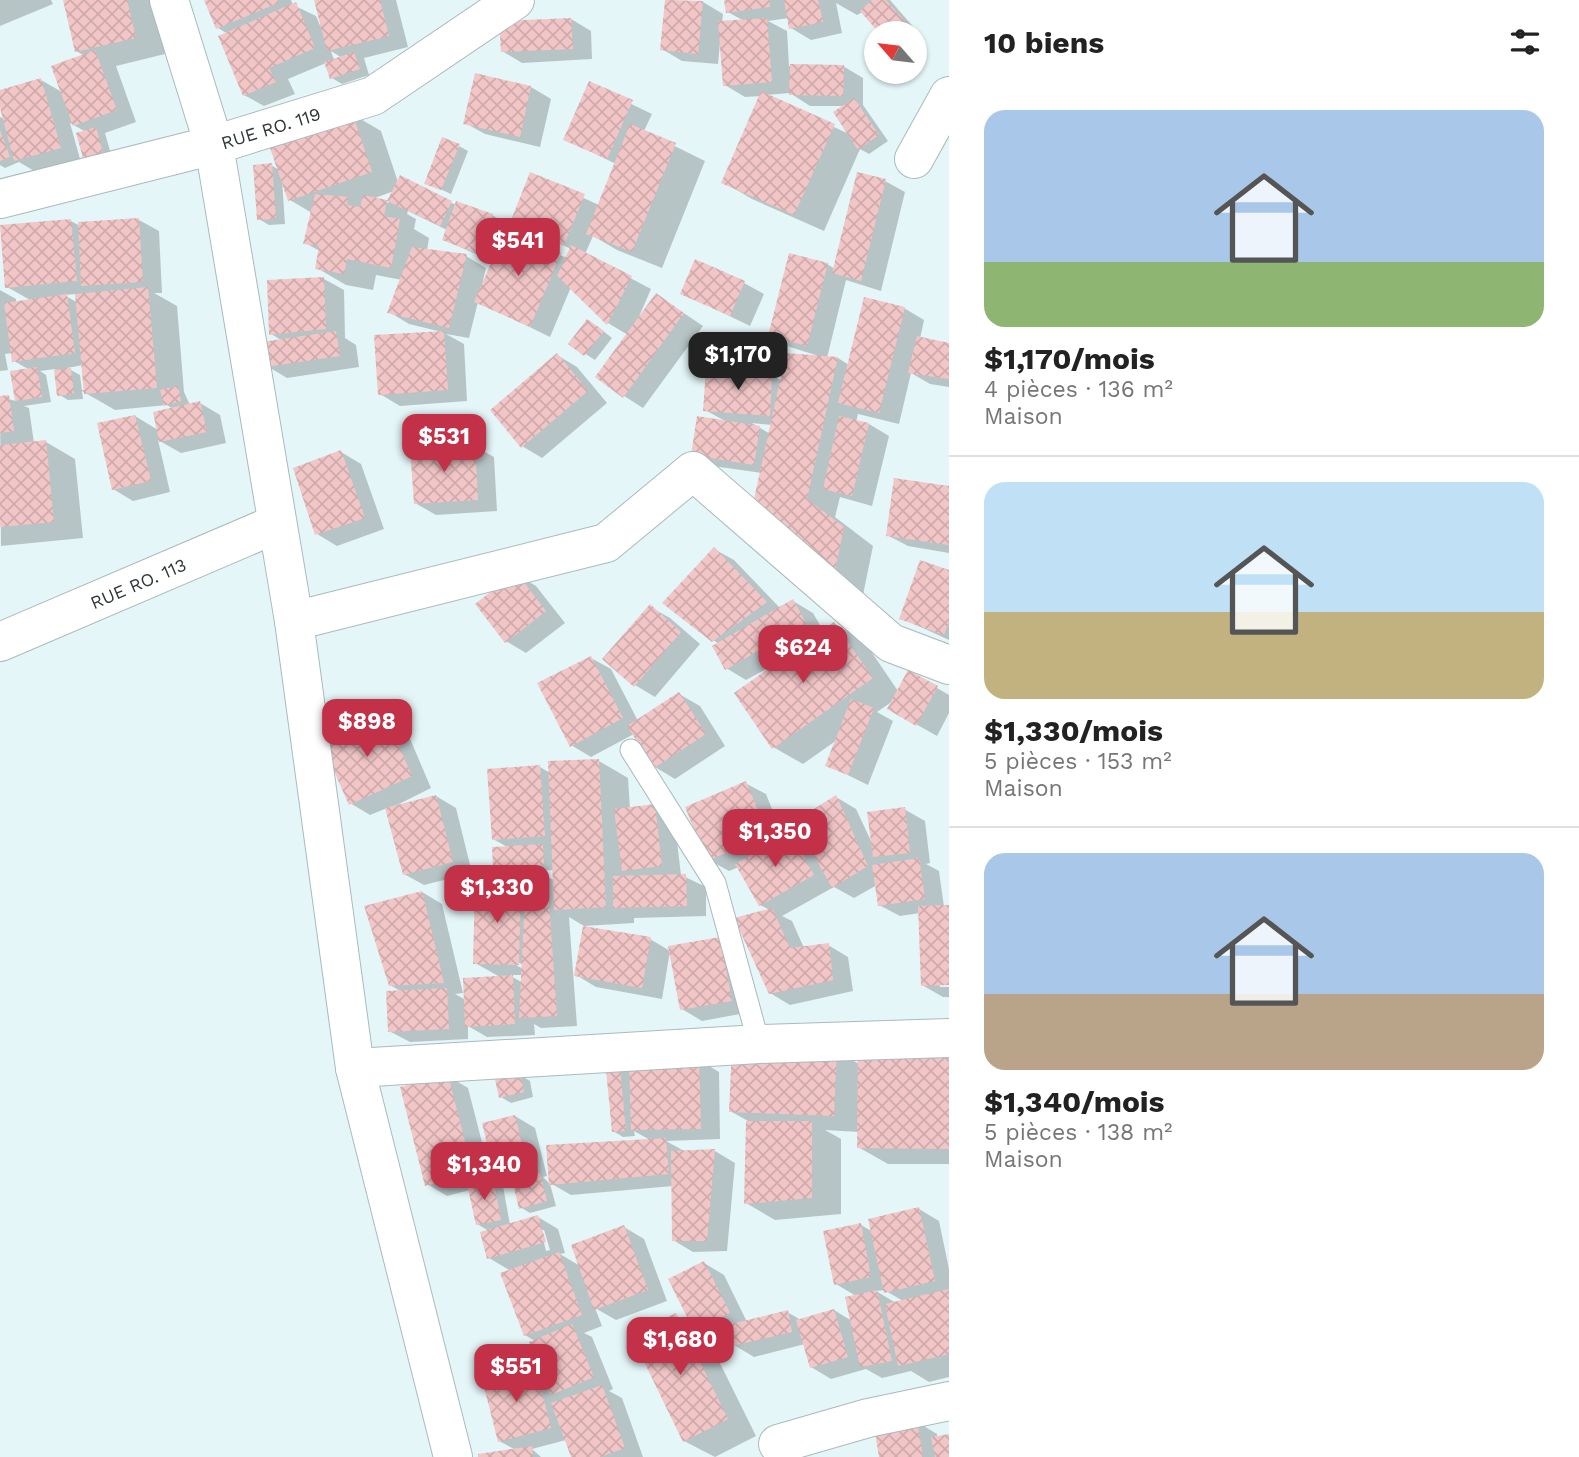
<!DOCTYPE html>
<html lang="fr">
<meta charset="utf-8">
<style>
body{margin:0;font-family:"Work Sans",sans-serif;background:#f6f6f6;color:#222;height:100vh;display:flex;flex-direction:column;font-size:26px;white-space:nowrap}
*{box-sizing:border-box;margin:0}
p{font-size:23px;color:#767676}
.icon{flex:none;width:38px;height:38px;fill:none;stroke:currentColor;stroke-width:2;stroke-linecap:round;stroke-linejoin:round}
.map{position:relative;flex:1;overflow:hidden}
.details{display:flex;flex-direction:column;background:#fff;width:630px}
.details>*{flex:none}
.needle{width:46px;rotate:298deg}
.controls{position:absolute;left:864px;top:21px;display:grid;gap:14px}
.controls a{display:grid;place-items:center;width:63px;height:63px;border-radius:50%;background:#fff;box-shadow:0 2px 5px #0004;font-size:35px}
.price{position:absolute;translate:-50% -60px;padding:0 16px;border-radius:14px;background:#c23148;color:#fff;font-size:23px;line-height:46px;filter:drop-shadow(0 2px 4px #0008)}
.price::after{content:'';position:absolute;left:50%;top:42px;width:21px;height:16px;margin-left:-10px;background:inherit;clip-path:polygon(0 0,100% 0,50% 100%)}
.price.selected{background:#222;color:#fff}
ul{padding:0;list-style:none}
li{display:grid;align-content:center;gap:14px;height:371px;padding:0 35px}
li+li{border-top:2px solid #e0e0e0}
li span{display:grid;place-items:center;height:217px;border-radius:21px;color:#555}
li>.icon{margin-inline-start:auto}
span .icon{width:126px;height:126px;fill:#fffc;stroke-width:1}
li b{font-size:30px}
h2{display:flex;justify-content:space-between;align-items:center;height:84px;padding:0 35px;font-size:30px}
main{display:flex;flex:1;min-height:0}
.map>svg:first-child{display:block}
.shadow{fill:#0003;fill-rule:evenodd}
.building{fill:url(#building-cross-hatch)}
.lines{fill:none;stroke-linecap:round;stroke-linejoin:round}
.service-casing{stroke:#aababd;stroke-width:23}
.minor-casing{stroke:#aababd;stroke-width:40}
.service{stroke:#fff;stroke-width:21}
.minor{stroke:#fff;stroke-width:38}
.labels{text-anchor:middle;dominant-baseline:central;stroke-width:7;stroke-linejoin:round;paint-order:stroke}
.street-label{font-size:18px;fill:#2f3637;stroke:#e5f6f8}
</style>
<main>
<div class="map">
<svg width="949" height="1457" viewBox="0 0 949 1457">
<defs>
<pattern id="building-cross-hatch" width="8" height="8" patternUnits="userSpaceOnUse" patternTransform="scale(1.75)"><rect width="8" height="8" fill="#f2c6c7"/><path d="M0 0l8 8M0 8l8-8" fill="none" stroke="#d0abac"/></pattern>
</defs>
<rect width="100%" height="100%" fill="#e5f6f8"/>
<g class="shadow">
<path d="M0,0H51L53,4L0,26Z"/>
<path d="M64,0H152L165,54L116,66L136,122L105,133L112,158L94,163L85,157L86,132L70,123L80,159L36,172L19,162L5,168L0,165V117L5,119L0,91L41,80L62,92L85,56L76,51Z"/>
<path d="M206,0H291L293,5L316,16L321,28L316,0H396L408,47L364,58L369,75L342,84L332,78L326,63L288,79L295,94L264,106L244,95L228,34L218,28ZM331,51L342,58L334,60Z"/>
<path d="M666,0L703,2L723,14L722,23L744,21L728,12L726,0H890L916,30L913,33H882L863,12L857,15L836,3L842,33L811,40L791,28L789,18L768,21L787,31L789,66H843L863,78V105L888,141L869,154L860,149L824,231L752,199L723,182L761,96L745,97L725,85L720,43L718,64L682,61L662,49ZM790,93L810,106H845L851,135L766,95Z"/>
<path d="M571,19L591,31L592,59L522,63L502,51Z"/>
<path d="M477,75L531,87L551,99L540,147L485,134L465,123Z"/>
<path d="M590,84L652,114L644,131L705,161L662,268L617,250L593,236L585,254L651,289L635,326L657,295L703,326L643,408L624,396L628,335L608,323L571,287L550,337L478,302L469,338L446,334L464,344L467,401L400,406L380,394L442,332L409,324L389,312L402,280L376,275L373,290L346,285L317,268L320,251L305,243L312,213L290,200L282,180L285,224L269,225L259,219L271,165L279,170L352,114L381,131L398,182L401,178L456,205L492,215L512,227L510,233L567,258L571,249L512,222L531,174L599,205L616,164L565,139ZM394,191L388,203L372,199ZM408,211L447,230L444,240L494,262L482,285L486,268L466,256L427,251L429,238L414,229L416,219L407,214Z"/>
<path d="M459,146L468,151L451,194L427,183Z"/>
<path d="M885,181L905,192L881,291L846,280L827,358H838L849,365L904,308L924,320L920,339L949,345V387L930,384L911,373L899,424L858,414L856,422L869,424L889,436L872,506L840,497L835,517L873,546L863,595L834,579L762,473L713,466L693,455L727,422L705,410L772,375L782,381L825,358L790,347L770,335L827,264L835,269ZM752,423L772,425L770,434Z"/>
<path d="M139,220L159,231L162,293H154L177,306L184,392L190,405L200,403L220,415L226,443L181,453L158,440L170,492L133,501L113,489L135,416L158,430L173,409L167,405L115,410L82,391L83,399L68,400L58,394L55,369L40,371L46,375L51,402L24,406L29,408L34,443L46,442L75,459L83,538L1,546L0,397L16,401L12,373L30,370L14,361L13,353L5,354L8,370L0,371V290L16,299V303L32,301L7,287L71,221L80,226ZM77,294L78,303L64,295ZM83,365L85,390H82L80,375L67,368Z"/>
<path d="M324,279L344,290L345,338L356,345L359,367L287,378L267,366L283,341L271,334Z"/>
<path d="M744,283L764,294L750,326L682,293Z"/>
<path d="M597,326L612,338L595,360L570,344Z"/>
<path d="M754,351L764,357L763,369L722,367L713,362Z"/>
<path d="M557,355L577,367L607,403L542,458L522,446Z"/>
<path d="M474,446L494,457L497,511L436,515L415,503Z"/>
<path d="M341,452L361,464L384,529L337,546L317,534Z"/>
<path d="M949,488V553L908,546L887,535Z"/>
<path d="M714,549L734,560L780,608L793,601L813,613L824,632L835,624L864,641L898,691L937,688L949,695V713L937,736L889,709L893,701L877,712L893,721L868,785L827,765L837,740L803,764L773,747L769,670L768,668L746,680L726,668L719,644L713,640Z"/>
<path d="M949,572V640L901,618Z"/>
<path d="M516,574L536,586L565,623L526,653L506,641Z"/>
<path d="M650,607L670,618L700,644L655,697L635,685Z"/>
<path d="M591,658L611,669L638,721L679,694L700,706L725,746L675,779L655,767L634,734L591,757L571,745Z"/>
<path d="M385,716L405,727L431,788L389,809L436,796L456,808L472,873L424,885L404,874L387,808L370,815L350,803Z"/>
<path d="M599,761L628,778L630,809L654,805L674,817L681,875L706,887V916L634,918V923L584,926L569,917L577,1026L541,1028L534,1024L535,1035L487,1037L468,1026V1039L410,1042L389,1031L402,992L390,985L422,892L442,904L463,993L455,994L466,1000L500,977L475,963L520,888L527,892L547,876L555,881L554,870L504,873L495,868L509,848L493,839L540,767L550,773ZM513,959L523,965V969L511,962ZM509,975H523V983Z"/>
<path d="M745,783L766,794L784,839L791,835L812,847L836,797L856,809L872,843L904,809L925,821L930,863L926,864L939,871L944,907H949V984H940V987H949V997H943L922,985L920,913L900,916L879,905L877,885L854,898L834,887L782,916L792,921L804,948L828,945L848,957L853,991L790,1005L770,993V910L760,905L739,867L729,871L709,860Z"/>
<path d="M650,939L670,951L662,999L596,987L576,975Z"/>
<path d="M671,948L739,950L751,1012L702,1021L682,1009Z"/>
<path d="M949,1047V1164H888L858,1147L859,1132L825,1130L841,1139V1214L775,1220L746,1203L748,1121L730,1111L836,1051L859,1064Z"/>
<path d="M607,1060H699L719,1072L720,1139L666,1141L686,1152L715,1151L735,1163L727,1251L693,1252L673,1240V1186L571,1195L550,1183L652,1141L634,1131L635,1136L623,1137L613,1131Z"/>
<path d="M520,1075L530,1081L533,1097L511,1103L501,1097Z"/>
<path d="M448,1076L468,1088L492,1181L503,1186L510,1225L538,1217L558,1229L565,1253L560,1254L580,1266L624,1227L644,1239L667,1301L616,1320L595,1308L602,1326L584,1333L592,1337L613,1389L609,1391L622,1398L643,1457H573L566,1440L532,1449L541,1457H480L516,1450L499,1441L535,1368L544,1373L535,1341L525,1335L511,1271L489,1258V1231L477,1224L470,1190L447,1196L427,1184ZM541,1230H544L550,1250L546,1251Z"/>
<path d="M515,1116L535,1128L547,1176L543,1177L550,1184L556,1206L530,1213L520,1207L514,1183L496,1172Z"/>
<path d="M919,1209L939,1221L949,1269V1377L929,1382L911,1371L882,1378L866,1369L831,1379L811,1367L805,1344L754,1357L734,1345L731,1333L715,1341L707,1337L756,1436L715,1457L684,1441L675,1315L693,1325L704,1263L724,1275L747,1322L787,1312L801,1320L834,1310L852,1321L856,1296L836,1284L861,1225L873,1232ZM886,1290V1291L903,1301L896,1303L876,1291Z"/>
<path d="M917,1422L937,1434V1437L949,1435V1457H881Z"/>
</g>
<g class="building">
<path d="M63,0H127L136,38L75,52Z"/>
<path d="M204,0H277L278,3L216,29Z"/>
<path d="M314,0H380L389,36L327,51Z"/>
<path d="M665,0L703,1L698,54L660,50Z"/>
<path d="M724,0H769L770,7L726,13Z"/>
<path d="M784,0H818L823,22L789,29Z"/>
<path d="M872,0H886L907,24L897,33H879L860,11Z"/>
<path d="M296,2L315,48L269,68L276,82L243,96L218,36Z"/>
<path d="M571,18L573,49L501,52L499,21Z"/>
<path d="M767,18L772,82L723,86L718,21Z"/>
<path d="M95,50L117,110L73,126L51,66Z"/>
<path d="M354,52L360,69L330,79L324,62Z"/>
<path d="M790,64L844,65L843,96L789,95Z"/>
<path d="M475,73L531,86L520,137L463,124Z"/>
<path d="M41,78L61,148L14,161L0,108V90Z"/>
<path d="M589,81L633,100L607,159L563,140Z"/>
<path d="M761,91L835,124L794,215L721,183Z"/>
<path d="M854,98L879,135L858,150L833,112Z"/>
<path d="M352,112L372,172L288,201L268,142Z"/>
<path d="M630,124L676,143L632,252L586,234Z"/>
<path d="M96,127L103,153L83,158L76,133Z"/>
<path d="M0,130L10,157L0,161Z"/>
<path d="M442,137L460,144L441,190L424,184Z"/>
<path d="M272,163L276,219L257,220L253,165Z"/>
<path d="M530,172L585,194L564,245L510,223Z"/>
<path d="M857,172L886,179L861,281L832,273Z"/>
<path d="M400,175L452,201L440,226L387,201Z"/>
<path d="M315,194L348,197L347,205L360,207L363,195L387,200L384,216L400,219L391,268L347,259L344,274L315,269L319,246L303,244Z"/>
<path d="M456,201L493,214L479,254L442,240Z"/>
<path d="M139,218L143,282L81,286L78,222Z"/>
<path d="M71,219L77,281L5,288L0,225Z"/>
<path d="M506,229L561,253L530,327L474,302Z"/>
<path d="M571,245L632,276L607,325L557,276Z"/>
<path d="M412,247L467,254L449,328L387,313Z"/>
<path d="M789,253L828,263L807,346L768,336Z"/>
<path d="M695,259L745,281L730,316L680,294Z"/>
<path d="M324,277L326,329L269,335L267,280Z"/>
<path d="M148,287L157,388L84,394L75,294Z"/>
<path d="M656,293L684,313L623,398L595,377Z"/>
<path d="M67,294L75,353L12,362L4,303Z"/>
<path d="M864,297L905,307L879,413L838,403Z"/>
<path d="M587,319L604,331L584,356L568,344Z"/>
<path d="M336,331L340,356L265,367L262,342Z"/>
<path d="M444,331L448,390L378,395L374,335Z"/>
<path d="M917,336L949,343V379L908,373Z"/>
<path d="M712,347L755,349L754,365L711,363Z"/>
<path d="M557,353L588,391L521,448L490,410Z"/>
<path d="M786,353L838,357L807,499L844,527L833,580L752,508Z"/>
<path d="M37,367L42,397L15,401L10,371Z"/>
<path d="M71,368L74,394L57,396L54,370Z"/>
<path d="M706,369L772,373L770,416L703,411Z"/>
<path d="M178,386L181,401L164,406L160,390Z"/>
<path d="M9,395L14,431L0,433V396Z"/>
<path d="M200,401L207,432L159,442L153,412Z"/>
<path d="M135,415L151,481L112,490L97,423Z"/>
<path d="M697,416L760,426L754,465L691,455Z"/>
<path d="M839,416L869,423L852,496L823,489Z"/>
<path d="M46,440L54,522L0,527V445Z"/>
<path d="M475,444L478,500L414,504L410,448Z"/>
<path d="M341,450L365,518L315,535L293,468Z"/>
<path d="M894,478L949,486V545L886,536Z"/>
<path d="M714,547L767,602L712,642L662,603Z"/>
<path d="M920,560L949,570V621L944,635L899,619Z"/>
<path d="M516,572L546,611L505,643L475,604Z"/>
<path d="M793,599L806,623L725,670L712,646Z"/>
<path d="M650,604L681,632L634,687L602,659Z"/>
<path d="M834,622L873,678L772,749L734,693Z"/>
<path d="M591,656L623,718L570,747L537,683Z"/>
<path d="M908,670L938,686L916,726L887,709Z"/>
<path d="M679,692L706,734L654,768L627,726Z"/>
<path d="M851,699L874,708L848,775L825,766Z"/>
<path d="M385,714L412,776L349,805L321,742Z"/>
<path d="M599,759L606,907L554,910L548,761Z"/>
<path d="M540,765L545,836L492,840L487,769Z"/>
<path d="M746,781L768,835L707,861L685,807Z"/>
<path d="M436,795L453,862L403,875L385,808Z"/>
<path d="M836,795L868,866L832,888L795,821Z"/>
<path d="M655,804L662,866L622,871L614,809Z"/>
<path d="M905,807L910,853L873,857L867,812Z"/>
<path d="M791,833L814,875L759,906L735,864Z"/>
<path d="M543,844L544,865L493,869L492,847Z"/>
<path d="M919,858L925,899L878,906L872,865Z"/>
<path d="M526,874L547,875L557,1016L519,1018Z"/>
<path d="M686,874L687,906L613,908V876Z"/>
<path d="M475,886H521L519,965L473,964Z"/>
<path d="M422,891L444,983L389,986L364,906Z"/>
<path d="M949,905V985L921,986L918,906Z"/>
<path d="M772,908L790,948L829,943L833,980L769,994L734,918Z"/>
<path d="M583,926L651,937L642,988L574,976Z"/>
<path d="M720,937L732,1001L680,1010L668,946Z"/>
<path d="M513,975L515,1024L465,1027L463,978Z"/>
<path d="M447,988L449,1029L388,1032L386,991Z"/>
<path d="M858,1044L949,1045V1149L857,1148Z"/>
<path d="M732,1045L837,1049L834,1116L729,1112Z"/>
<path d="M619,1058L626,1131L612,1132L605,1059Z"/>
<path d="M699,1058L701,1129L631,1130L629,1060Z"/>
<path d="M520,1074L524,1092L499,1098L495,1079Z"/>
<path d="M448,1075L473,1173L425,1186L400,1087Z"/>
<path d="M515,1115L527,1165L494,1173L482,1123Z"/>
<path d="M746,1121H812V1198L744,1204Z"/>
<path d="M666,1138L669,1174L549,1185L546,1145Z"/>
<path d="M715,1149L707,1241H672L671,1151Z"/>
<path d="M540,1173L547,1201L519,1209L512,1180Z"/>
<path d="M493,1178L501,1220L476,1225L467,1184Z"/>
<path d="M919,1207L935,1281L884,1293L868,1219Z"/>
<path d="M538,1215L546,1242L487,1259L480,1232Z"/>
<path d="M861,1223L871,1277L834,1285L823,1231Z"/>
<path d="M624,1225L648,1290L594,1310L571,1245Z"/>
<path d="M559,1252L582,1315L524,1336L500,1273Z"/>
<path d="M704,1261L730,1313L694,1331L668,1279Z"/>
<path d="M949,1289V1354L898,1366L885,1304Z"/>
<path d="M877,1290L892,1361L860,1367L845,1297Z"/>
<path d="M834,1309L848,1357L810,1368L796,1320Z"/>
<path d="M788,1310L792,1332L732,1346L727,1325Z"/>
<path d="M676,1313L728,1419L683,1442L631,1335Z"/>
<path d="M572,1324L594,1377L551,1395L529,1342Z"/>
<path d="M535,1366L551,1428L498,1442L482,1379Z"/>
<path d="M602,1385L625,1448L600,1457H571L551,1403Z"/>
<path d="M917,1420L923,1457H879L874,1427Z"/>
<path d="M949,1434V1457H935L931,1437Z"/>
<path d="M532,1446L533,1457H478V1454Z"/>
</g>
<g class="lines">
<g class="service-casing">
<path id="service" d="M631,750L715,883L759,1044"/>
</g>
<g class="minor-casing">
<g id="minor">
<path d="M169,0L214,145L294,621L355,1068L453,1457"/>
<path d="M914,159L949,96"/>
<path id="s1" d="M0,199L214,145L373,96L515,0"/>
<path d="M294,621L606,543L693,471L891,643L949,665"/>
<path id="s2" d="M0,642L276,524"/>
<path d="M355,1068L759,1044L949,1038"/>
<path d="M778,1444L868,1418L949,1401"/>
</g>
</g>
<use href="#service" class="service"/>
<use href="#minor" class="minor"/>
</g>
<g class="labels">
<g class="street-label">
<text stroke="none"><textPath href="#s1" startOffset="280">RUE RO. 119</textPath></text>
<text stroke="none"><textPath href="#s2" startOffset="150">RUE RO. 113</textPath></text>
</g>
</g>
</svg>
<div class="controls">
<a><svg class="needle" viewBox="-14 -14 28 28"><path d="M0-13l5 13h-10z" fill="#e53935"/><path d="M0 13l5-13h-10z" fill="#767676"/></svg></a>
</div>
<b class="price" style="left:518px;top:278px">$541</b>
<b class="price selected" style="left:738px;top:392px">$1,170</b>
<b class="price" style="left:444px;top:474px">$531</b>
<b class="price" style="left:803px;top:685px">$624</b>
<b class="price" style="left:367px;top:759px">$898</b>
<b class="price" style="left:775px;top:869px">$1,350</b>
<b class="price" style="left:497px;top:925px">$1,330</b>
<b class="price" style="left:484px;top:1202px">$1,340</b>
<b class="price" style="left:680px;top:1377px">$1,680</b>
<b class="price" style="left:516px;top:1404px">$551</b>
</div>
<section class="details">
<h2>10 biens<svg class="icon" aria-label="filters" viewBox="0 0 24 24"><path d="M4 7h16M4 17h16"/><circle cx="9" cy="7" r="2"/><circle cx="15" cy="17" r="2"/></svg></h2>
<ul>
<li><span style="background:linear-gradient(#a9c7e8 70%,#8fb573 0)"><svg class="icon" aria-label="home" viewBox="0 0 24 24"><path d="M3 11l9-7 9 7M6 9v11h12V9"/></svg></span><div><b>$1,170/mois</b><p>4 pièces · 136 m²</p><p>Maison</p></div></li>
<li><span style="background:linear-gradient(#bfe0f5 60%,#c2b280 0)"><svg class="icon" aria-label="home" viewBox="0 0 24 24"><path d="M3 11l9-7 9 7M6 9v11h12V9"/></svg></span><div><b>$1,330/mois</b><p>5 pièces · 153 m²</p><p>Maison</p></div></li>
<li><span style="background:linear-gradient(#a9c7e8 65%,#b9a48a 0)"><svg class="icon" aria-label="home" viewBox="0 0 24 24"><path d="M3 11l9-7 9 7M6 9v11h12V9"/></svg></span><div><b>$1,340/mois</b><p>5 pièces · 138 m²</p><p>Maison</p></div></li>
</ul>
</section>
</main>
